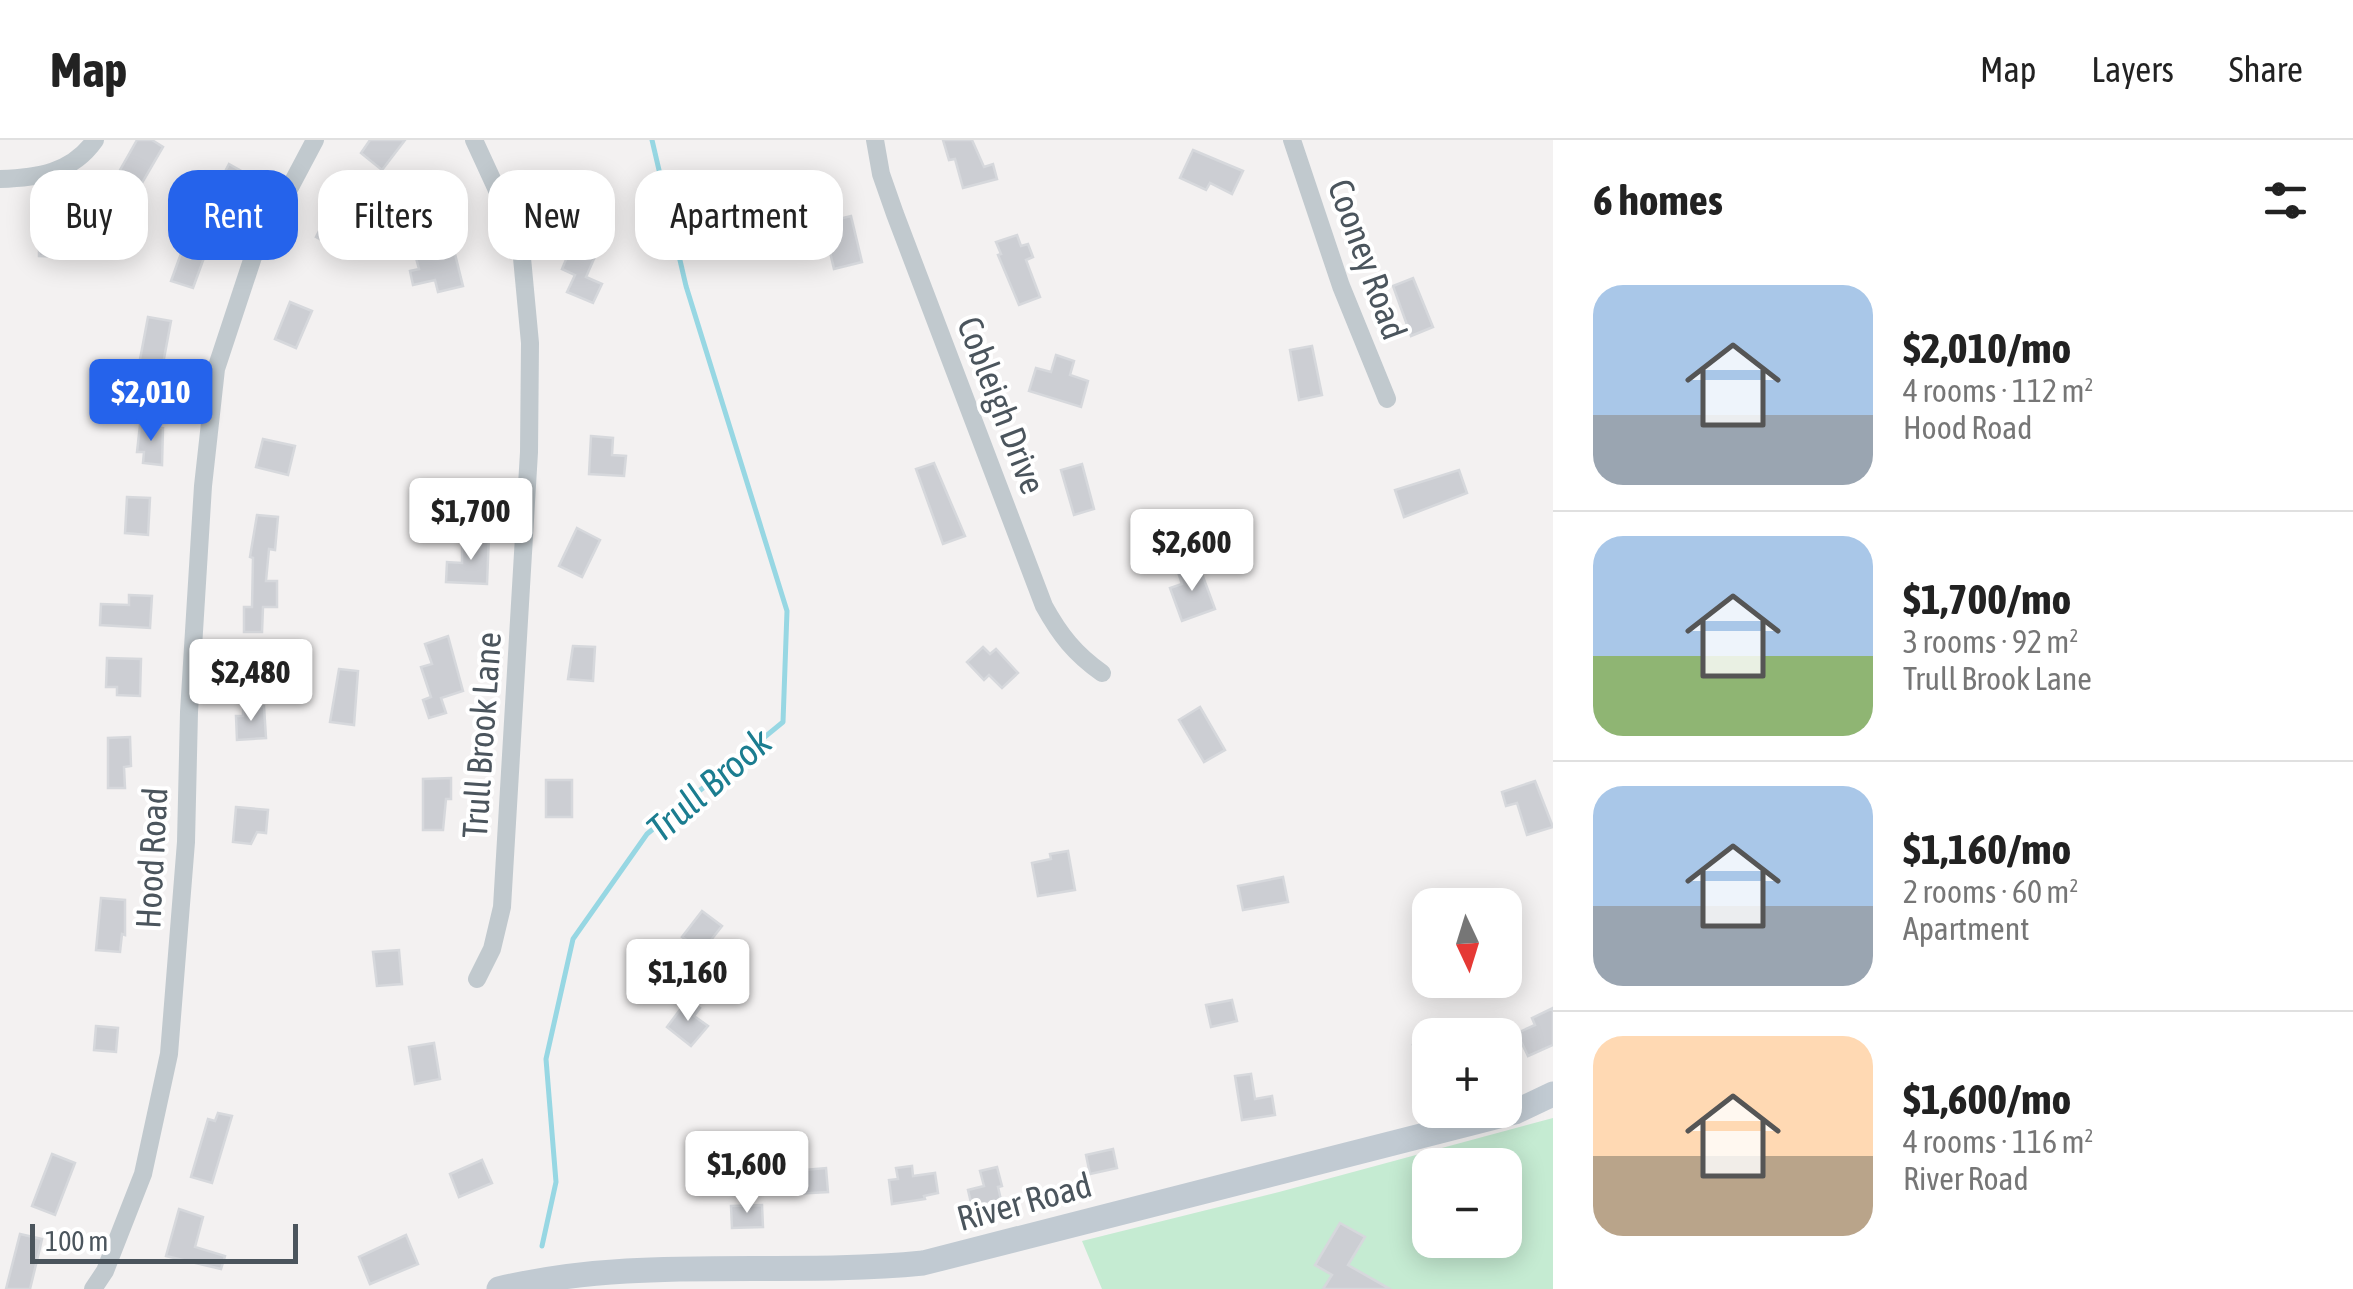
<!DOCTYPE html>
<meta charset="utf-8">
<style>
body{margin:0;font-family:"Asap Condensed",sans-serif;background:#f2f2f2;color:#222;height:100vh;display:flex;flex-direction:column;font-size:38px;white-space:nowrap}
*{box-sizing:border-box;margin:0}
p{font-size:32px;color:#767676}
.icon{flex:none;width:55px;height:55px;fill:none;stroke:currentColor;stroke-width:2;stroke-linecap:round;stroke-linejoin:round}
.map{position:relative;flex:1;overflow:hidden}
.side{display:flex;flex-direction:column;background:#fff;width:800px}
.side>*{flex:none}
.top-card{position:absolute;left:30px;top:30px;width:950px;height:90px;display:flex;gap:20px}
.needle{width:65px;rotate:176deg}
.controls{position:absolute;left:1412px;top:748px;display:grid;gap:20px}
.controls a{display:grid;place-items:center;width:110px;height:110px;border-radius:20px;background:#fff;box-shadow:0 5px 25px #0003;font-size:50px}
.scale{position:absolute;left:30px;bottom:25px;width:268px;box-sizing:border-box;padding-left:10px;border:5px solid #4b555d;border-top:0;font-size:28px;line-height:35px;white-space:nowrap;color:#4b555d;-webkit-text-stroke:8px #fff;paint-order:stroke}
.price{position:absolute;translate:-50% -85px;padding:0 22px;border-radius:10px;background:#fff;color:#222;font-size:32px;line-height:65px;filter:drop-shadow(0 2px 5px #0008)}
.price::after{content:'';position:absolute;left:50%;top:60px;width:30px;height:22px;margin-left:-15px;background:inherit;clip-path:polygon(0 0,100% 0,50% 100%)}
.price.current{background:#2563eb;color:#fff}
ul{padding:0;list-style:none}
li{display:flex;align-items:center;gap:30px;height:250px;padding:0 40px}
li+li{border-top:2px solid #e0e0e0}
li span{display:grid;place-items:center;flex:none;width:280px;height:200px;border-radius:30px;color:#555}
li>.icon{margin-inline-start:auto}
span .icon{width:120px;height:120px;fill:#fffc;stroke-width:1}
li b{font-size:42px}
h2{display:flex;justify-content:space-between;align-items:center;height:120px;padding:0 40px;font-size:42px}
.chip{padding:0 35px;border-radius:30px;background:#fff;box-shadow:0 5px 25px #0003;font-size:35px;line-height:90px}
.chip.current{background:#2563eb;color:#fff}
header{display:flex;align-items:center;gap:60px;box-sizing:border-box;height:140px;padding:0 50px;background:#fff;border-bottom:2px solid #e0e0e0}
header strong{font-size:48px}
nav{display:flex;gap:55px;margin-inline-start:auto;font-size:35px}
main{display:flex;flex:1;min-height:0}
.map>svg:first-child{display:block}
.green{fill:#c5ebd2;fill-rule:evenodd}
.lines{fill:none;stroke-linecap:round;stroke-linejoin:round}
.stream{stroke:#97d7e3;stroke-width:5}
.building{fill:#ccced3;stroke:#d6d8dc;stroke-width:2.5}
.street{stroke:#c1c9ce;stroke-width:18}
.secondary{stroke:#c1cad2;stroke-width:25}
.labels{text-anchor:middle;dominant-baseline:central;stroke-width:8;stroke-linejoin:round;paint-order:stroke}
.street-label{font-size:35px;fill:#4b555d;stroke:#fff}
.water-label{font-size:38px;font-style:italic;fill:#1b7d90;stroke:#fff}
</style>
<header>
<strong>Map</strong>
<nav><a>Map</a><a>Layers</a><a>Share</a></nav>
</header>
<main>
<div class="map">
<svg width="1553" height="1149" viewBox="0 0 1553 1149">
<rect width="100%" height="100%" fill="#f3f1f1"/>
<path class="green" d="M1553,978V1149H1102L1082,1101L1279,1052ZM1430,1025H1505V1100H1430Z"/>
<g class="lines">
<path class="stream" d="M542,1106L556,1042L546,919L573,799L647,694L783,582L787,471L686,146L652,0"/>
</g>
<g class="building">
<path d="M137,0H152L163,7L142,43L120,30Z"/>
<path d="M370,0H405L382,30L361,13Z"/>
<path d="M943,0H972L984,27L993,24L997,39L963,48L955,19L949,20Z"/>
<path d="M1193,10L1243,31L1232,54L1210,43L1206,50L1180,38Z"/>
<path d="M229,24L252,37L234,70L226,66L221,75L209,68L214,59L211,58Z"/>
<path d="M345,54L365,66L346,100L339,95L333,106L316,97L322,85L327,87Z"/>
<path d="M851,76L862,122L834,129L823,83Z"/>
<path d="M580,86L604,96L586,137L602,144L593,163L567,152L575,135L562,129Z"/>
<path d="M39,94H67L66,117L39,116Z"/>
<path d="M1017,95L1021,106L1028,104L1033,117L1026,120L1040,157L1019,165L998,115L1001,114L996,102Z"/>
<path d="M183,108L205,115L193,148L171,141Z"/>
<path d="M454,110L463,146L438,152L435,140L413,145L410,131L419,129L416,118Z"/>
<path d="M1413,138L1433,187L1411,196L1393,146Z"/>
<path d="M290,162L312,171L296,208L275,199Z"/>
<path d="M148,177L171,181L163,224L154,222L152,233L138,230Z"/>
<path d="M1312,206L1322,255L1299,260L1290,210Z"/>
<path d="M1056,215L1074,221L1070,235L1088,241L1081,267L1029,251L1036,228L1051,232Z"/>
<path d="M140,285L163,288L162,325L143,323L144,312H137Z"/>
<path d="M591,296L613,298L612,315L626,316L624,336L589,334Z"/>
<path d="M263,299L295,306L288,335L256,327Z"/>
<path d="M934,323L965,396L943,404L916,329Z"/>
<path d="M1082,324L1094,369L1074,375L1061,330Z"/>
<path d="M1459,330L1467,353L1404,377L1395,350Z"/>
<path d="M127,357L150,358L148,395L125,393Z"/>
<path d="M257,375L278,377L275,410L269,409L266,441H277V467H263L262,492H244V467H252L253,418L250,417Z"/>
<path d="M577,388L600,400L582,437L559,426Z"/>
<path d="M473,394H489L487,444L446,442L447,422L462,423V406H472Z"/>
<path d="M1198,423L1215,469L1182,481L1170,448L1182,444L1178,432Z"/>
<path d="M129,455L152,456L150,488L100,485L101,464L129,465Z"/>
<path d="M448,496L463,551L441,558L446,573L429,578L423,560L431,557L421,527L432,524L425,504Z"/>
<path d="M573,506L595,507L593,541L568,539Z"/>
<path d="M983,507L990,514L996,509L1018,533L1002,548L989,535L984,540L967,522Z"/>
<path d="M107,518L141,519L140,556L117,555V547H106Z"/>
<path d="M339,529L358,531L354,585L330,582Z"/>
<path d="M264,566L266,598L237,600L236,576H243V567Z"/>
<path d="M1200,567L1225,610L1204,622L1179,580Z"/>
<path d="M130,597L131,626L124,627L125,648H108V598Z"/>
<path d="M451,638V659H446L443,690H423V639Z"/>
<rect x="546" y="640" width="26" height="37"/>
<path d="M1535,641L1553,687L1527,695L1517,663L1506,666L1502,652Z"/>
<path d="M236,667L268,670L266,693L257,692L251,704L233,702Z"/>
<path d="M1068,711L1075,750L1038,756L1032,723L1051,719L1050,714Z"/>
<path d="M1283,737L1288,762L1243,770L1238,746Z"/>
<path d="M101,758L125,760V795L122,794L120,812L96,810Z"/>
<path d="M702,771L722,786L711,800L717,805L703,822L683,807L688,801L682,797Z"/>
<path d="M399,810L402,844L377,846L373,812Z"/>
<path d="M688,859L700,868L694,876L708,886L691,906L667,887Z"/>
<path d="M1232,860L1237,881L1211,887L1206,865Z"/>
<path d="M1553,868V905L1528,916L1517,893L1535,885L1532,878Z"/>
<path d="M96,886L118,888L116,912L94,910Z"/>
<path d="M1430,901V951L1424,952L1413,905Z"/>
<path d="M434,903L440,939L415,944L409,907Z"/>
<path d="M1251,934L1255,959L1272,956L1275,975L1242,980L1235,936Z"/>
<path d="M218,973L232,976L212,1043L191,1037L208,979L215,981Z"/>
<path d="M1113,1009L1117,1028L1090,1034L1086,1015Z"/>
<path d="M52,1014L75,1023L55,1075L32,1066Z"/>
<path d="M482,1020L492,1043L459,1057L450,1034Z"/>
<path d="M912,1026L913,1036L935,1033L938,1053L924,1056L925,1059L892,1064L889,1040L898,1039L896,1028Z"/>
<path d="M997,1027L1002,1046L998,1047L1001,1060L972,1067L968,1050L984,1046L980,1031Z"/>
<path d="M826,1028L828,1052L794,1054L793,1031Z"/>
<path d="M762,1065L763,1087L732,1088L731,1066Z"/>
<path d="M179,1069L203,1077L195,1107L225,1116L221,1129L166,1116Z"/>
<path d="M1340,1083L1365,1097L1348,1125L1390,1149H1323L1332,1135L1315,1125Z"/>
<path d="M20,1094L42,1099L40,1108L30,1149H6Z"/>
<path d="M406,1095L418,1124L370,1144L359,1117Z"/>
</g>
<g class="lines">
<g class="street">
<path d="M474,0L508,74L522,118L530,203L529,312L502,767L492,809L477,839"/>
<path d="M875,0L881,34L895,74L1044,466C1060,495 1075,514 1102,533"/>
<path d="M1292,0L1341,146L1387,259"/>
<path d="M0,39C37,38 72,33 95,0"/>
<path d="M93,1149L105,1131L143,1034L169,914L186,702L189,572L203,346L216,229L253,117L315,0"/>
</g>
<path class="secondary" d="M499,1149C637,1115 782,1137 923,1123L1515,972L1553,954"/>
</g>
<g class="labels">
<g class="street-label">
<text transform="translate(1368 119) rotate(70)">Cooney Road</text>
<text transform="translate(1002 265) rotate(69)">Cobleigh Drive</text>
<text transform="translate(481 595) rotate(-86)">Trull Brook Lane</text>
<text transform="translate(151 718) rotate(-87)">Hood Road</text>
<text transform="translate(1024 1061) rotate(-15)">River Road</text>
</g>
<g class="water-label">
<text transform="translate(709 645) rotate(-41)">Trull Brook</text>
</g>
</g>
</svg>
<div class="controls">
<a><svg class="needle" viewBox="-14 -14 28 28"><path d="M0-13l5 13h-10z" fill="#e53935"/><path d="M0 13l5-13h-10z" fill="#767676"/></svg></a>
<a>+</a>
<a>−</a>
</div>
<div class="scale">100 m</div>
<b class="price current" style="left:151px;top:304px">$2,010</b>
<b class="price" style="left:471px;top:423px">$1,700</b>
<b class="price" style="left:1192px;top:454px">$2,600</b>
<b class="price" style="left:251px;top:584px">$2,480</b>
<b class="price" style="left:688px;top:884px">$1,160</b>
<b class="price" style="left:747px;top:1076px">$1,600</b>
<div class="top-card">
<a class="chip">Buy</a>
<a class="chip current">Rent</a>
<a class="chip">Filters</a>
<a class="chip">New</a>
<a class="chip">Apartment</a>
</div>
</div>
<section class="side">
<h2>6 homes<svg class="icon" aria-label="filters" viewBox="0 0 24 24"><path d="M4 7h16M4 17h16"/><circle cx="9" cy="7" r="2"/><circle cx="15" cy="17" r="2"/></svg></h2>
<ul>
<li><span style="background:linear-gradient(#a9c7e8 65%,#9aa5b1 0)"><svg class="icon" aria-label="home" viewBox="0 0 24 24"><path d="M3 11l9-7 9 7M6 9v11h12V9"/></svg></span><div><b>$2,010/mo</b><p>4 rooms · 112 m²</p><p>Hood Road</p></div></li>
<li><span style="background:linear-gradient(#a9c7e8 60%,#8fb573 0)"><svg class="icon" aria-label="home" viewBox="0 0 24 24"><path d="M3 11l9-7 9 7M6 9v11h12V9"/></svg></span><div><b>$1,700/mo</b><p>3 rooms · 92 m²</p><p>Trull Brook Lane</p></div></li>
<li><span style="background:linear-gradient(#a9c7e8 60%,#9aa5b1 0)"><svg class="icon" aria-label="home" viewBox="0 0 24 24"><path d="M3 11l9-7 9 7M6 9v11h12V9"/></svg></span><div><b>$1,160/mo</b><p>2 rooms · 60 m²</p><p>Apartment</p></div></li>
<li><span style="background:linear-gradient(#ffd9b3 60%,#b9a48a 0)"><svg class="icon" aria-label="home" viewBox="0 0 24 24"><path d="M3 11l9-7 9 7M6 9v11h12V9"/></svg></span><div><b>$1,600/mo</b><p>4 rooms · 116 m²</p><p>River Road</p></div></li>
</ul>
</section>
</main>
